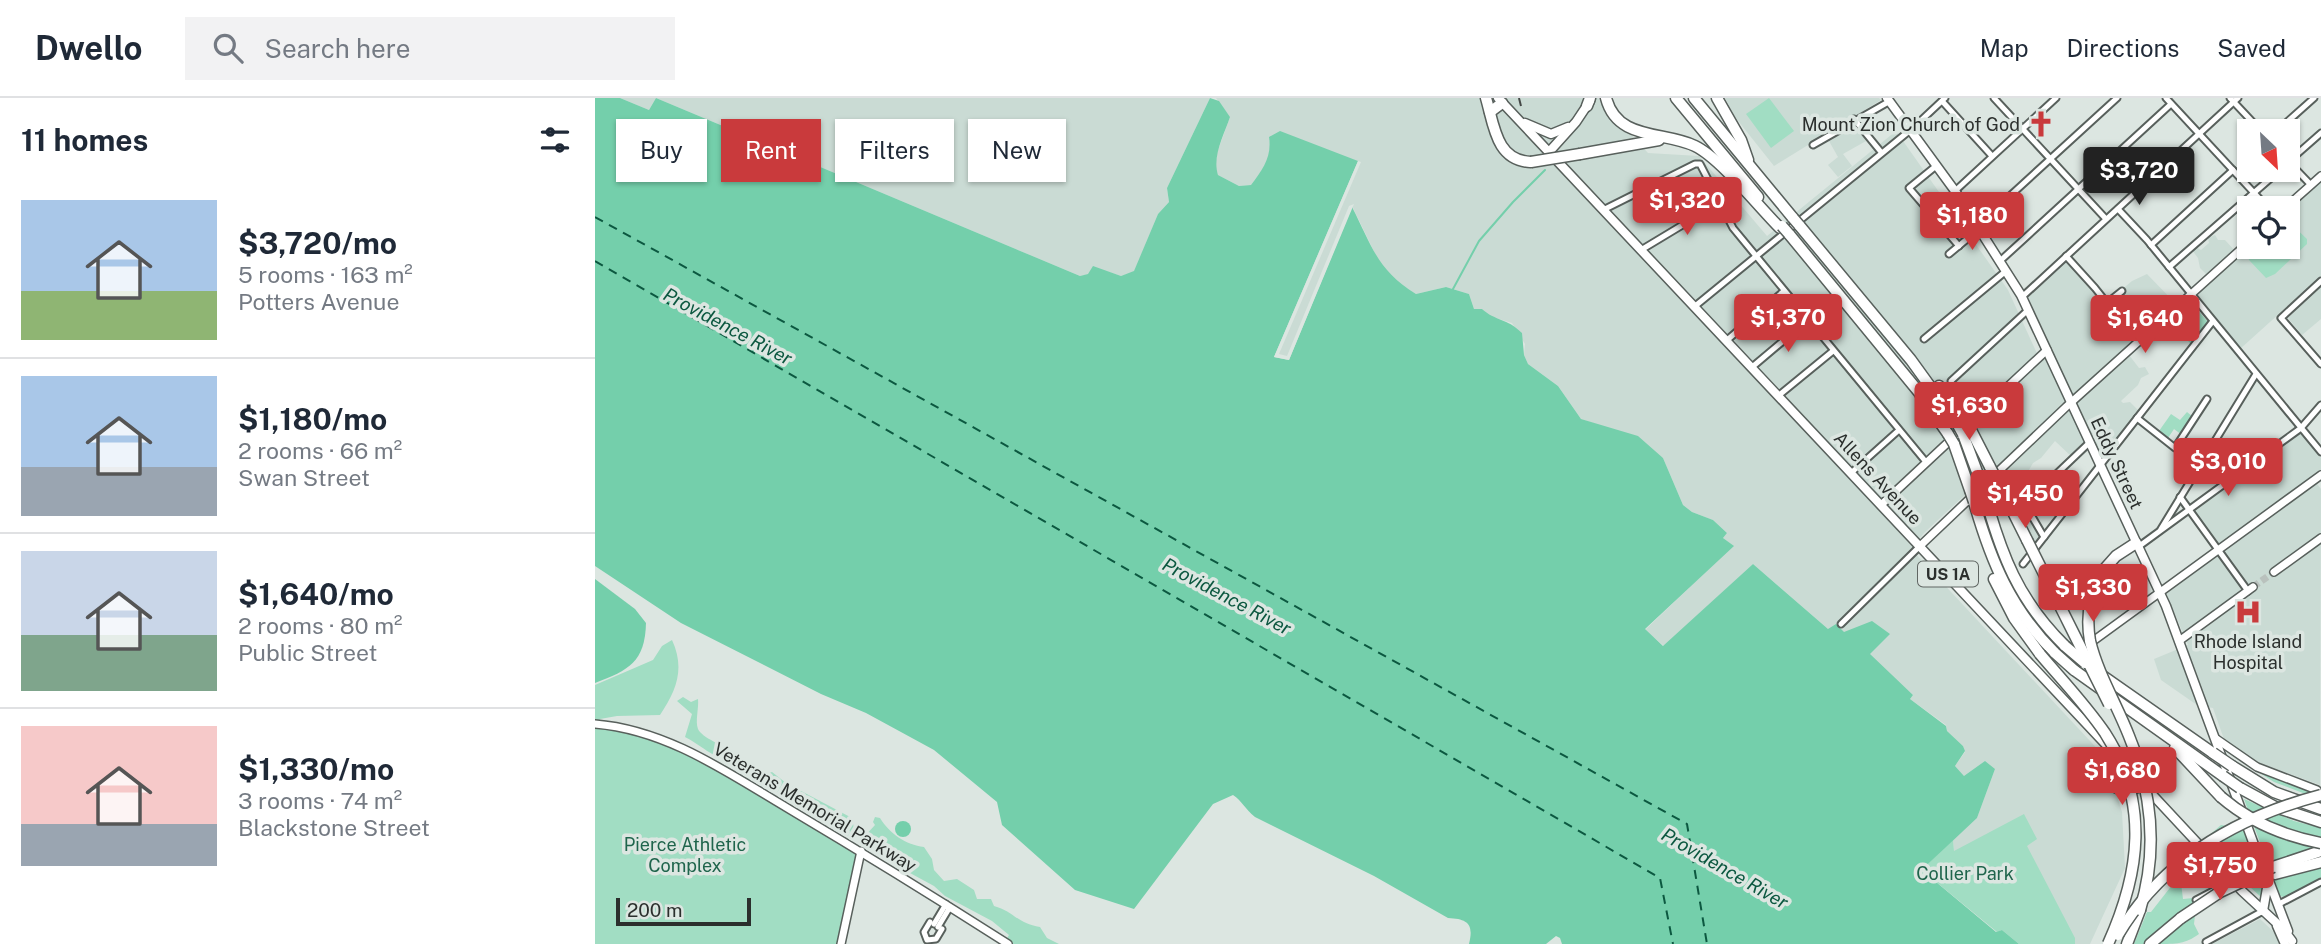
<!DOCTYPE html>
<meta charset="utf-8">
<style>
body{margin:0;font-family:"Public Sans",sans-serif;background:#f2f2f3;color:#1f2937;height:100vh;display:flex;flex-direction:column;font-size:26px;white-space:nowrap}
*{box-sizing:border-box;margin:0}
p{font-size:23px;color:#747a83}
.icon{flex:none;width:38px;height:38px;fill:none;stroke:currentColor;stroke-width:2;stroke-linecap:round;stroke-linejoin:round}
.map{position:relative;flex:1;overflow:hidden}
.details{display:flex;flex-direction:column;background:#fff;width:595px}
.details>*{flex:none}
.hud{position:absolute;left:21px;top:21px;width:665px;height:63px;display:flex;gap:14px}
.needle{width:46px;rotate:155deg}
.tools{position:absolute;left:1642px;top:21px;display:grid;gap:14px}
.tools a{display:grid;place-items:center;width:63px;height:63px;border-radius:0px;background:#fff;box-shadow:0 2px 5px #0004;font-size:35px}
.scale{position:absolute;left:21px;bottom:18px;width:135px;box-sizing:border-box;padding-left:7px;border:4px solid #2b2f2d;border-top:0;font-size:19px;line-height:24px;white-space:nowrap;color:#2b2f2d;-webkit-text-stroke:5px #dce6e1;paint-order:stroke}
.price{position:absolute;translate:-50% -60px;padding:0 16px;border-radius:7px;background:#c93a3c;color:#fff;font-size:23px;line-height:46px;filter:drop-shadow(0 2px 4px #0008)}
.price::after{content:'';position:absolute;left:50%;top:42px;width:21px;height:16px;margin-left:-10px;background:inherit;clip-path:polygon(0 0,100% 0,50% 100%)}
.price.selected{background:#222;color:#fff}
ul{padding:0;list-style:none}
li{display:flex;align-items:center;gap:21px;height:175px;padding:0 21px}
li+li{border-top:2px solid #e0e1e3}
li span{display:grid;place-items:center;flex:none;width:196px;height:140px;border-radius:0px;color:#555}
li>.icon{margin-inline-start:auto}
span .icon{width:84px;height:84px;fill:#fffc;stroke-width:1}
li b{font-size:30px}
h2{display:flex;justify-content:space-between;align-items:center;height:84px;padding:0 21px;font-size:30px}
.tag{padding:0 24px;border-radius:0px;background:#fff;box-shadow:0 2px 5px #0004;font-size:24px;line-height:63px}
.tag.selected{background:#c93a3c;color:#fff}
header{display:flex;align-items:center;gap:42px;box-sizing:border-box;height:98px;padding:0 35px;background:#fff;border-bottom:2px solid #e0e1e3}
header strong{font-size:33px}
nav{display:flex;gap:38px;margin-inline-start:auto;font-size:24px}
.search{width:490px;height:63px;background:#f2f2f3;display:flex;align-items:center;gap:18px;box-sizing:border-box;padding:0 24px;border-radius:0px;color:#747a83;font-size:26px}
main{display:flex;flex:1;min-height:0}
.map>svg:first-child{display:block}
.built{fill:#cadbd4}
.green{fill:#a1ddc3}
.water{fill:#74cfab}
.pier{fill:#dce6e1}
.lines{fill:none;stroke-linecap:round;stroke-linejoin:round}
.stream{stroke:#74cfab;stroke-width:2}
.ferry{stroke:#0c5840;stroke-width:2;stroke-dasharray:9 7;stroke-linecap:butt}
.secondary-tunnel{stroke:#b9c1bd;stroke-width:7;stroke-dasharray:7 3.5;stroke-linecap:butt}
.street-casing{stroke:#58605c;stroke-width:9}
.secondary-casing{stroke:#58605c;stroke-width:10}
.primary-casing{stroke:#58605c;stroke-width:11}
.highway-casing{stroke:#58605c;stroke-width:13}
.street{stroke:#fff;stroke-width:5}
.secondary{stroke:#fff;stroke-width:7}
.primary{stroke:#fff;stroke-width:8}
.highway{stroke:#fff;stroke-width:10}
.rail{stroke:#444846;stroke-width:2;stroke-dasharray:10 5;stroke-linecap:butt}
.highway-bridge-casing{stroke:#58605c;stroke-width:13;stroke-linecap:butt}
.highway-bridge{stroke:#fff;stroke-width:10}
.labels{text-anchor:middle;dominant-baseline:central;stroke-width:7;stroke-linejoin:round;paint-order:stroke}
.shield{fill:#dce6e1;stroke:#606663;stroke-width:2}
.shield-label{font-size:16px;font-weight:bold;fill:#2b2f2d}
.poi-label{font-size:18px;fill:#2b2f2d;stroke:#dce6e1;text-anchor:end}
.street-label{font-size:18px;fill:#2b2f2d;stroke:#dce6e1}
.park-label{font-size:18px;fill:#1f654c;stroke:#dce6e1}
.water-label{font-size:19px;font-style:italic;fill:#0c5840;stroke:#dce6e1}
</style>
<header>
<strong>Dwello</strong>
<div class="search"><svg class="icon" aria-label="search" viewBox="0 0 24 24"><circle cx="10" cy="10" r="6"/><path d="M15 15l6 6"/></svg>Search here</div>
<nav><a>Map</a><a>Directions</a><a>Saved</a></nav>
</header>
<main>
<section class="details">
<h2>11 homes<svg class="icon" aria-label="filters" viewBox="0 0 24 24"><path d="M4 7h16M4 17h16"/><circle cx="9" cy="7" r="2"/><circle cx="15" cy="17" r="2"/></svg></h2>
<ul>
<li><span style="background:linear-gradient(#a9c7e8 65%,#8fb573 0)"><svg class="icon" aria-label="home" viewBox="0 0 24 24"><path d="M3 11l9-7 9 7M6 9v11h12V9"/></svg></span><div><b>$3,720/mo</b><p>5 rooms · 163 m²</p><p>Potters Avenue</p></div></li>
<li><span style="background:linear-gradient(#a9c7e8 65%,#9aa5b1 0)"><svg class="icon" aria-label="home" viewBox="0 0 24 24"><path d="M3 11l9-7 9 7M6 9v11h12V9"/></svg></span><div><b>$1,180/mo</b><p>2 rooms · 66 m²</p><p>Swan Street</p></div></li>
<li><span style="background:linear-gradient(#c9d6e8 60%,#7fa58c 0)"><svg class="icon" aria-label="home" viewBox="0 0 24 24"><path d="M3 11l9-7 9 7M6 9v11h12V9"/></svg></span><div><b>$1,640/mo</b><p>2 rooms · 80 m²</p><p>Public Street</p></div></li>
<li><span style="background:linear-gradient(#f6c9c9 70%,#9aa5b1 0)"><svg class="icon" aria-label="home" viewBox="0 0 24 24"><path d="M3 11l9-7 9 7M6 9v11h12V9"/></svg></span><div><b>$1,330/mo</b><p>3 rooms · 74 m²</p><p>Blackstone Street</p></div></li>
</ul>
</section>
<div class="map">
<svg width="1726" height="846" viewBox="0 0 1726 846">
<rect width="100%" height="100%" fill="#dce6e1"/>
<g class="built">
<path d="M25,0H615L572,90L574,104L563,116L539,174L526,178L511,173L485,178L61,0L54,12Z"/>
<path d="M621,0H1003L1053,55L1104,58L1172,138L1301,33L1413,192L1445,262L1457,251L1433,199L1453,181L1449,175L1469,157L1513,203L1537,183L1552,176L1582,207L1531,253L1544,270L1550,269L1554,276L1546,280L1543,287L1526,303L1528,305L1535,304L1545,314L1506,366L1496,345L1477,359L1460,343L1446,360L1438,365L1431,377L1444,392L1433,403L1435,415L1448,436L1441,446L1400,369L1329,435L1316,451L1510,659L1527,714L1530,770L1495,846H1480L1471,843L1359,753L1358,742L1382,720L1400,671L1369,678L1360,668L1370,654L1368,648L1352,633L1351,627L1315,601L1318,597L1249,534L1233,531L1158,466L1069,548L1050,532L1138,448L1128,440L1132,435L1118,422L1097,414L1088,407L1068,360L1012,330L986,321L963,288L933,266L929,257L930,246L917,225L894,218L887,211H879L874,196L851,189L821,196L802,184L785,166L758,110L694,262L679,259L762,63L674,39L676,53L670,68L656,87L644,88L623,77L620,69L622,55L635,19Z"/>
<path d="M1130,0H1284L1286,2L1179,68L1140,19Z"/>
<path d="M1259,28L1271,43L1248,56L1257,68L1243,79L1233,67L1243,59L1234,43Z"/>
<path d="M1726,83V178L1645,251L1602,196L1654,149H1692V114Z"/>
<path d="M1620,137L1623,142H1630L1640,153L1613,178L1605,170L1603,160L1597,152L1601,149L1606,152L1614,145L1613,140Z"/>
<path d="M1726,188V221L1707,237L1693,220Z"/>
<path d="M1706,335L1726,360V372L1717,379L1726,391L1725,687L1662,664L1630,644L1618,610L1602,607L1566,582L1559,561L1593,547L1571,495L1628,452L1600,413Z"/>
<path d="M1665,821L1681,836L1684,846H1617Z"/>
</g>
<g class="green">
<path d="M1174,0L1199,33L1176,50L1151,16Z"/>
<path d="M1692,122L1712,141V146L1680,176L1671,180L1654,162L1653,156L1662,149H1692Z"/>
<path d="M1595,203L1613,224L1595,245L1574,222Z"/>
<path d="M1592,314L1598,319L1587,337L1579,331L1573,340L1564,333L1576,316L1585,322Z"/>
<path d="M77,542C90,570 82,592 65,617L22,618L5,621L2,627L81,648L265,753L248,846H0V587L58,562L67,548Z"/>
<path d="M88,599L96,604L103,601C104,610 100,623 103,631C107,640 128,647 137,654L135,661C118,661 105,646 90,639L97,616L82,603Z"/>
<path d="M1654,668L1726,696V702L1679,684Z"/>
<path d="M169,674L172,676L177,674L191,685L257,720L260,736L253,738L241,727L173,688L165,681Z"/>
<path d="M1649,701L1699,723L1726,730V750L1673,766Z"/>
<path d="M1429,716L1442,741L1432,748L1480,840V846H1424L1407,832L1402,834L1329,774L1333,766L1358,742L1359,753Z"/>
<path d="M280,719L285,720C294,735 311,747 329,749L337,761L339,772L349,783L362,781L379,792L382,801H396L399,808C418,813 423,826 445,829L452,840L464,846H413L410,844L414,837L397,823L350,798L339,788L315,775L309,767L276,750L269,739L280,727L278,724Z"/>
<path d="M1626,727L1648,730L1667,790L1666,799L1645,780L1609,742Z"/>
<path d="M1726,768V780L1689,799L1684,798L1678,781Z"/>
<path d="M1585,777L1588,801L1598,800V806L1571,825L1548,846H1539L1552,814H1556Z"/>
<path d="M1600,817L1599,826L1604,836C1590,846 1582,846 1562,846Z"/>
</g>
<g class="water">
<path d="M0,0H25L54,12L61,0L485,178L493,176L498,168L526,178L539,173L563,116L574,104L572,90L615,0L624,3L635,19C629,37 617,58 623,77L644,88L656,87C668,71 677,59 674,39L685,33L763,63L679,259L694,262L757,109C777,148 782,172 821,196L851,189L874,196L879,211H887C900,223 912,220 927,235L929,257L933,266L963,288L986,321L1043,338L1068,360L1088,407L1097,414L1118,422L1132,435L1128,440L1139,448L1050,531L1068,548L1158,466L1233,531L1241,526L1249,534L1277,523L1295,536L1275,556L1318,597L1315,601L1351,628L1352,633L1368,648L1370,653L1360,668L1369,678L1390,663L1400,671L1382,720L1333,766L1329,774L1401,834L1407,832L1424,846H967L965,840L961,838L951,846H874C879,826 873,821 853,820L779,778L660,719C650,711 647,703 638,697L618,706L539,811L480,792L407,727L402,704L339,652L271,615L226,596L86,525L0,468Z"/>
<path d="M0,481L40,511L51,525C50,564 34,572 0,585Z"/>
<circle cx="308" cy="731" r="8"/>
</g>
<path class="pier" d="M763,63L766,64L684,256L692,258L754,108L759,106L694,262L679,259Z"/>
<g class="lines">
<path class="stream" d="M858,191L884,143L918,104L950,72"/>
<g class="ferry">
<path d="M0,119L1092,726L1112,846"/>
<path d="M0,163L1065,780L1078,846"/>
</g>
<path class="secondary-tunnel" d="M1658,489L1679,474"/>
<g class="street-casing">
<g id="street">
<path d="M1399,0L1511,121"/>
<path d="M1571,0L1673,110"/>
<path d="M1635,0L1666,33"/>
<path d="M1347,3L1397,58"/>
<path d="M1259,21L1286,54"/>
<path d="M1682,33L1719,0"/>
<path d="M1218,47L1295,3"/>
<path d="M1692,62L1716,87"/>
<path d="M1692,65L1726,35"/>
<path d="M1341,68L1314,90L1364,148"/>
<path d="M1360,93L1461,0"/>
<path d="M1523,111L1552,142L1726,354"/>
<path d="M1008,112L1100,66H1105L1138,130L1331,364"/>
<path d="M1382,128L1522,0"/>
<path d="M1556,147L1638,72"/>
<path d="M1046,152L1124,105"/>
<path d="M1354,156L1384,131"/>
<path d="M1471,158L1500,190L1543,244"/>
<path d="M1405,163L1576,6"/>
<path d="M1574,169L1685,72"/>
<path d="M1726,183L1686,220L1726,266"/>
<path d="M1427,199L1643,0"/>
<path d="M1512,205L1527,193"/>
<path d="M1099,209L1319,29L1350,0"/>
<path d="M1329,241L1411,173"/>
<path d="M1131,243L1189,193"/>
<path d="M1156,270L1213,222"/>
<path d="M1356,283L1433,212"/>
<path d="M1183,298L1238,253"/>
<path d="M1542,320L1580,350L1612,301"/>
<path d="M1256,375L1304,332"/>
<path d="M1585,399L1653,493"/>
<path d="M1566,431L1661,276"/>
<path d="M1449,439L1432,410V404L1495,344"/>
<path d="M1543,449L1706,330L1726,307"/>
<path d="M1428,466L1618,223"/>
<path d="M1246,526L1325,448"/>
<path d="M1492,688C1510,682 1518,693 1535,696L1548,687"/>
<path d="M1601,802L1637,783"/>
<path d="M1684,806L1726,784"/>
<path d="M335,824L329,834L332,842L341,841L347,831"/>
<path d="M339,826L351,806"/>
<path d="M343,829L355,809"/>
<path d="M1611,844L1668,813"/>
</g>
</g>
<g class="secondary-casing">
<g id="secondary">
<path d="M1690,110L1726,78"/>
<path d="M1286,407L1452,252"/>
<path d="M1325,448L1471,309L1654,144"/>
<path d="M1679,474L1726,440"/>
<path d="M1584,543L1658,489"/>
<path d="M1494,546L1726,377"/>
<path d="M0,626C73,632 133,675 194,711C268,755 341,800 413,846"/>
<path d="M1620,640L1662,669L1722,692"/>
<path d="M246,846L266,753"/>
</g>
</g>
<g class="primary-casing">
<g id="primary">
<path d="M903,0L1517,653"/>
<path d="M1292,0L1360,93L1426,197L1571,508L1665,763L1672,790L1668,813"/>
<path d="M930,25L956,36L973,29"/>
<path d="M954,54L981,24L995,3"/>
<path d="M1526,663L1647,793L1688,831L1697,843"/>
<path d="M1674,783L1693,833"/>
<path d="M1682,828L1690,846"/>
</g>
</g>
<g class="highway-casing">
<g id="highway">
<path d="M891,0C899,27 901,63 936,64"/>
<path d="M1011,0C1022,43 1069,33 1100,48C1125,60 1164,109 1185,130"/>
<path d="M1081,0L1163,99"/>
<path d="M1099,0L1198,120"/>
<path d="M1122,0L1146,42L1153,62"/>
<path d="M992,8L995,0"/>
<path d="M895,14L907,5"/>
<path d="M985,56L1064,42"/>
<path d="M1204,127L1316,262L1363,327"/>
<path d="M1194,136L1323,293L1353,336"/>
<path d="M1344,288L1370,321"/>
<path d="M1375,330L1395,369"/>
<path d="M1368,336L1385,382"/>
<path d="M1359,346L1375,392"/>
<path d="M1405,388L1432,442"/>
<path d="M1389,394C1406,456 1423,502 1470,548"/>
<path d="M1379,404C1396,463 1415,510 1460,555"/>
<path d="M1505,476L1521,458L1541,445"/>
<path d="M1399,481L1419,520L1445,556"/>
<path d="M1479,572L1628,678"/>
<path d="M1505,576L1618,655"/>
<path d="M1580,650L1626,699"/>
<path d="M1637,668L1679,694L1726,711"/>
<path d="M1645,690L1680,709L1726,724"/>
<path d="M1678,769L1726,753"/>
<path d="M1680,776L1726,764"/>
<path d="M1532,846L1545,812"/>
<path d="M1555,846L1586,820"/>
</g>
</g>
<use href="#street" class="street"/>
<use href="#secondary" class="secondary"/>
<use href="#primary" class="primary"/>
<use href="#highway" class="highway"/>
<path class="rail" d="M924,0L926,8"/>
<g class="highway-bridge-casing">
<g id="highway-bridge">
<path d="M936,64L985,56"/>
<path d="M1198,120L1204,127"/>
<path d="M1187,128L1194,136"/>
<path d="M1370,321L1375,330"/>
<path d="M1363,327L1368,336"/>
<path d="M1353,336L1359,346"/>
<path d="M1395,369L1405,388"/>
<path d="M1385,382L1389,394"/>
<path d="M1375,392L1379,404"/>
<path d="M1432,442L1514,606"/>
<path d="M1505,476C1494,498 1491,520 1495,543C1503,576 1522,607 1534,638C1557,694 1563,753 1545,812"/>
<path d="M1470,548L1490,565"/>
<path d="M1460,555L1479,572"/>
<path d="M1445,556C1467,582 1491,607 1510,635C1555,705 1545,775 1513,846"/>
<path d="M1618,655L1637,668"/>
<path d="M1628,678L1645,690"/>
<path d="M1626,699C1655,724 1689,738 1726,745"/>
<path d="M1586,820L1625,794L1678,769"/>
<path d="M1523,837C1568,761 1643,719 1726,697"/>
</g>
</g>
<use href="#highway-bridge" class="highway-bridge"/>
</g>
<defs>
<g id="church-bare" transform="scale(2.1)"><path d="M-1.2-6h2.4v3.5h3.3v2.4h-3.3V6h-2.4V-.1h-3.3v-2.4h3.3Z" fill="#c93a3c" stroke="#dce6e1" stroke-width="2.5" paint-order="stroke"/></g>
<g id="hospital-bare" transform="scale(2.1)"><path d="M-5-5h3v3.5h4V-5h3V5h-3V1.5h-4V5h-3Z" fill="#c93a3c" stroke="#dce6e1" stroke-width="2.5" paint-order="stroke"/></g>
</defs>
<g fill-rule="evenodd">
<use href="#church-bare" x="1446" y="26"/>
<use href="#hospital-bare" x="1653" y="514"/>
</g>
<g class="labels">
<rect class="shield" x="1323" y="463.5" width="60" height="25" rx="5"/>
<g class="shield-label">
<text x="1353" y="476">US 1A</text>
</g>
<g class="poi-label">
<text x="1425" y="26">Mount Zion Church of God</text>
<text x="1653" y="543" text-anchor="middle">Rhode Island<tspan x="1653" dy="21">Hospital</tspan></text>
</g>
<g class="street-label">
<text transform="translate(1522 365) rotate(65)">Eddy Street</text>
<text transform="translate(1283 380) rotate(47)">Allens Avenue</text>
<text transform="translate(220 709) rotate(31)">Veterans Memorial Parkway</text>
</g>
<g class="park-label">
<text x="90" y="746">Pierce Athletic<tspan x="90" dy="21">Complex</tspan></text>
<text x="1370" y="775">Collier Park</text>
</g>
<g class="water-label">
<text transform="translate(133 228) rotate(28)">Providence River</text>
<text transform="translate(632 498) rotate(28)">Providence River</text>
<text transform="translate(1130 770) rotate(30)">Providence River</text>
</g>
</g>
</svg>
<div class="tools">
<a><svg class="needle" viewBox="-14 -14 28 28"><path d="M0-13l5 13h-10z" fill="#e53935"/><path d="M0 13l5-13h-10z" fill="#747a83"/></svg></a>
<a><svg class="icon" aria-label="locate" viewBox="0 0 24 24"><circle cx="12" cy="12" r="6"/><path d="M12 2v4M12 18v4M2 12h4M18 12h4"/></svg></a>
</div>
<div class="scale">200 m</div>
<b class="price selected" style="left:1544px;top:109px">$3,720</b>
<b class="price" style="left:1092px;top:139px">$1,320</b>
<b class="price" style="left:1377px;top:154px">$1,180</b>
<b class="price" style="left:1193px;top:256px">$1,370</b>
<b class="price" style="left:1550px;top:257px">$1,640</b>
<b class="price" style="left:1374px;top:344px">$1,630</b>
<b class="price" style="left:1633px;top:400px">$3,010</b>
<b class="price" style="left:1430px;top:432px">$1,450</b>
<b class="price" style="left:1498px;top:526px">$1,330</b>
<b class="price" style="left:1527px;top:709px">$1,680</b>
<b class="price" style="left:1625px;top:804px">$1,750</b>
<div class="hud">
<a class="tag">Buy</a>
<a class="tag selected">Rent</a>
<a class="tag">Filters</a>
<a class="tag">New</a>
</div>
</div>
</main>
